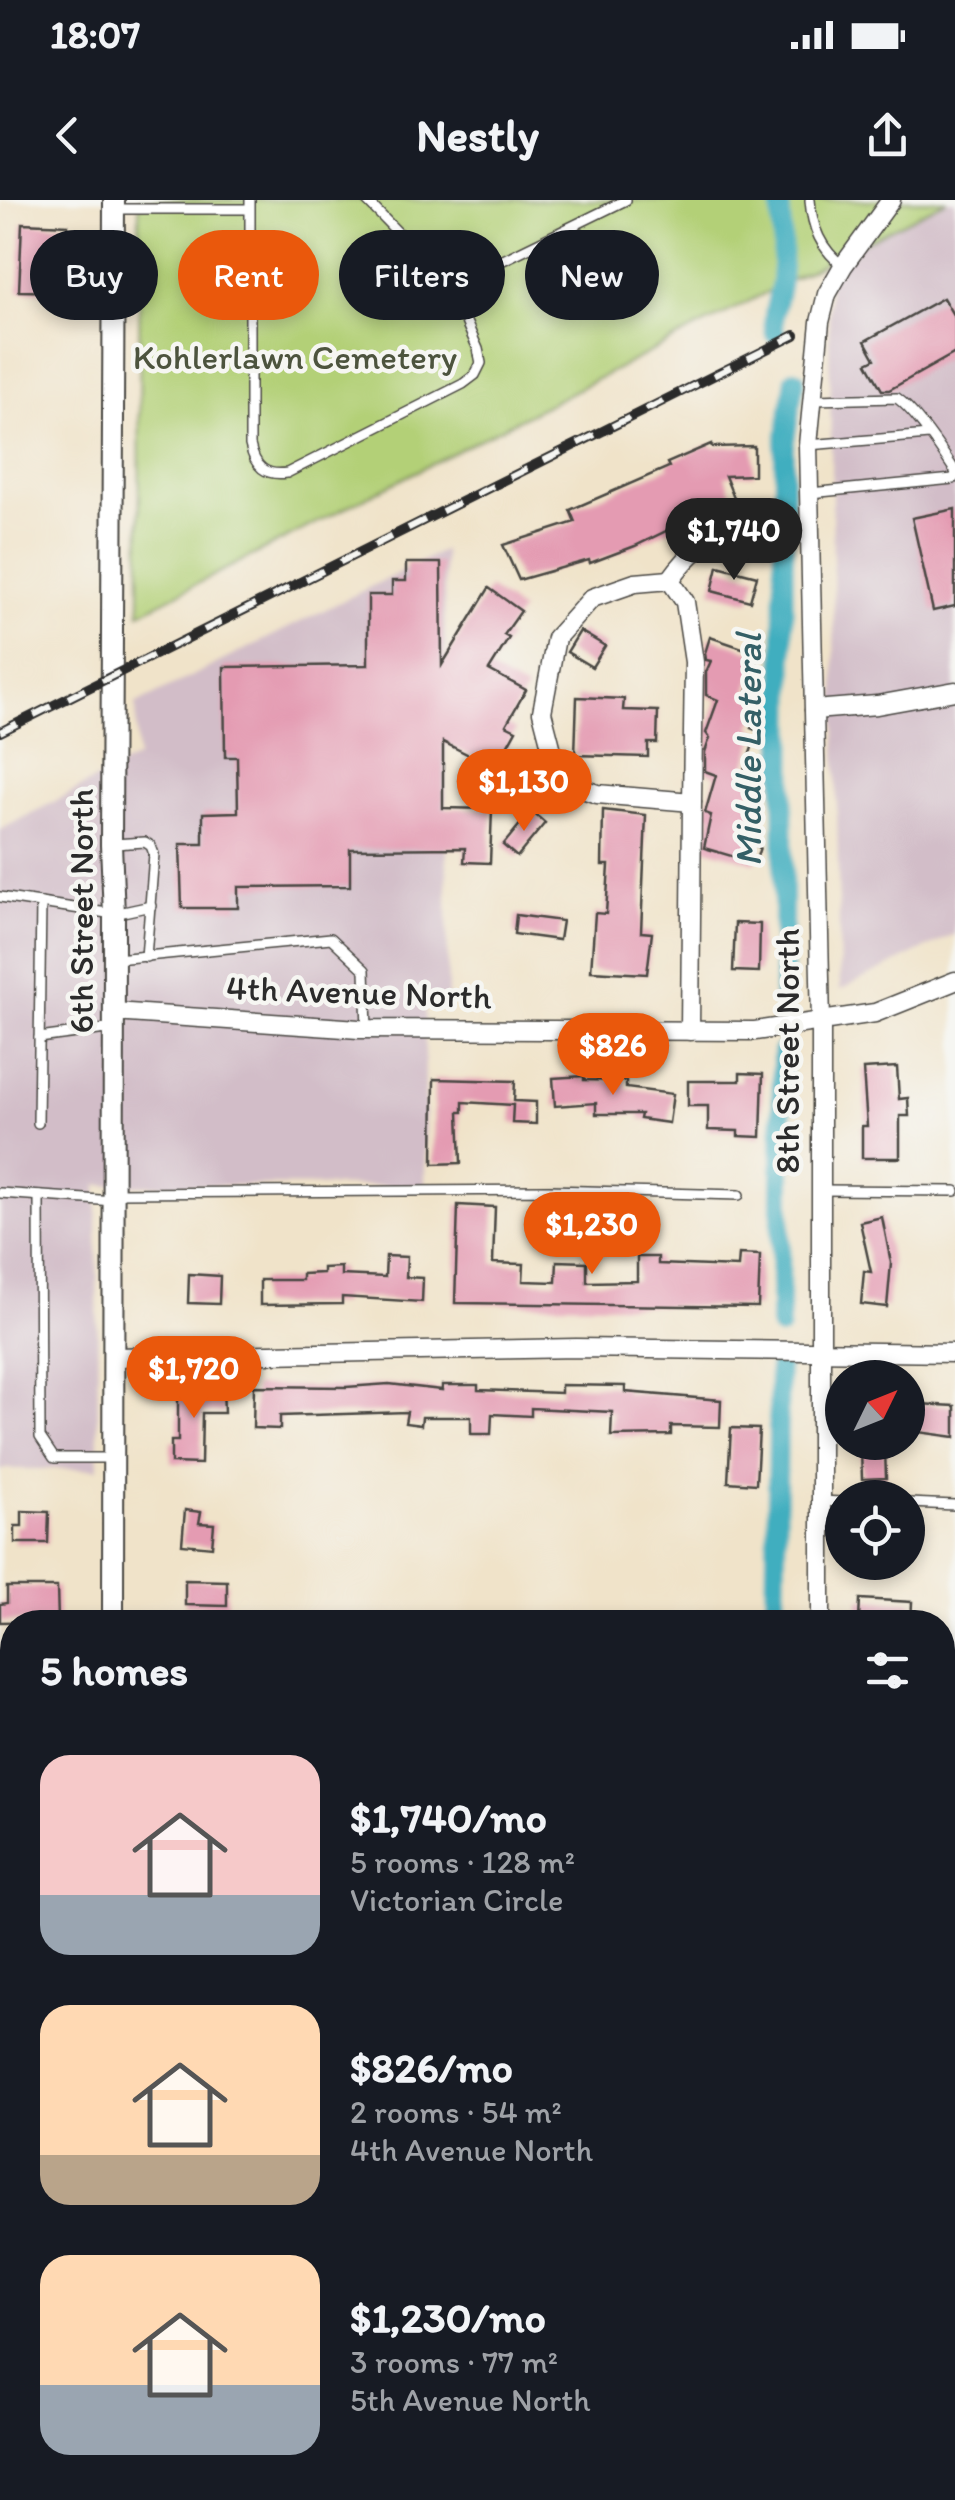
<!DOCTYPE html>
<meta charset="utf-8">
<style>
body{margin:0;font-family:Itim,sans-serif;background:#242831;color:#f1f3f6;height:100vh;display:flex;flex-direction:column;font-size:38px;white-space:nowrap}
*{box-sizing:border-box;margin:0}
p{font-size:32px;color:#9ea1a6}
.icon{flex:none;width:55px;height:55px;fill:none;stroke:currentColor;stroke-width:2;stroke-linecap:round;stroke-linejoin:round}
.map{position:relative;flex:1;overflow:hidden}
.panel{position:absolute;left:0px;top:1410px;width:955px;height:890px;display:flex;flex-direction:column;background:#171b24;border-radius:40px 40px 0 0;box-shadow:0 5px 15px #0003}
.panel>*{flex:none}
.banner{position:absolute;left:30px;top:30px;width:895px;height:90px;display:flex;gap:20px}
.needle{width:65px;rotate:47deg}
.buttons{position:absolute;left:825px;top:1160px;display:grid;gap:20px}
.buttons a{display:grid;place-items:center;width:100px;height:100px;border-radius:50%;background:#171b24;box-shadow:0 5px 15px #0003;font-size:50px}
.price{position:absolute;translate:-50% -85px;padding:0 22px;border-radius:35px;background:#ea580c;color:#fff;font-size:32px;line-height:65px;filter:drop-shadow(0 2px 5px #0008)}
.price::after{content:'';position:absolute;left:50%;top:60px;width:30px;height:22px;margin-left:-15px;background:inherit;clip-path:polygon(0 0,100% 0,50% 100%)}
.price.active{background:#222;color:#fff}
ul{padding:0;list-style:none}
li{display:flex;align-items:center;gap:30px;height:250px;padding:0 40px}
li span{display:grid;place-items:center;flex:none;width:280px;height:200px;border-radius:30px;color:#555}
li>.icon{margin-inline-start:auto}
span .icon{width:120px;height:120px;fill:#fffc;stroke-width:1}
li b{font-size:42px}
h2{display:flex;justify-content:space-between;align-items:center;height:120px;padding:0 40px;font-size:42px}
.tag{padding:0 35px;border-radius:45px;background:#171b24;box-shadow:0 5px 15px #0003;font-size:35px;line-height:90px}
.tag.active{background:#ea580c;color:#fff}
.status{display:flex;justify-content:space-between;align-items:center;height:70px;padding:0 50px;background:#171b24;direction:ltr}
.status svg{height:28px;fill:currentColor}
header{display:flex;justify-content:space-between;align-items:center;height:130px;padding:0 40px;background:#171b24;font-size:45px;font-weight:800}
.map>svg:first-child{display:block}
.industrial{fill:#d2bdc8}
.green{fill:#b3d077;stroke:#6f7e51;stroke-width:2.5}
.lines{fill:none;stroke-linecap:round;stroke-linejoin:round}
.canal{stroke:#41aebf;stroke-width:20}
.building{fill:#e49bb2}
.service-casing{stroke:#494743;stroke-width:12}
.minor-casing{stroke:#494743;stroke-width:21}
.tertiary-casing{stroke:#494743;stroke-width:24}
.service{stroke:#fff;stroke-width:9}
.minor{stroke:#fff;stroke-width:18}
.tertiary{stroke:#fff;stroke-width:20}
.rail-casing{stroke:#2b2b2b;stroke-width:10}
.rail{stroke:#f6f6f2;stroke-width:6;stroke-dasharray:19;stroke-linecap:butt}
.labels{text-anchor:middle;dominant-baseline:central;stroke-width:9;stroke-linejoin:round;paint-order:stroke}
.park-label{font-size:35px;fill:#4d543e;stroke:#f6f6f2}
.street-label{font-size:35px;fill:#2b2b2b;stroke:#f6f6f2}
.water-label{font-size:38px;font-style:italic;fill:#345f66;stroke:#f6f6f2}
</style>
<div class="status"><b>18:07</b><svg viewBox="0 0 49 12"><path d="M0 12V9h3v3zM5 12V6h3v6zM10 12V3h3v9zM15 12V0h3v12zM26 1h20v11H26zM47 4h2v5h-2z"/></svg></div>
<header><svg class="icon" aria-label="back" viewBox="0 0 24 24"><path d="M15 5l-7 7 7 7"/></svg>Nestly<svg class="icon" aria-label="share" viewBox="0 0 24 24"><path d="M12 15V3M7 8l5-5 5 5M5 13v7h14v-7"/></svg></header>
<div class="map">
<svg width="955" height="2300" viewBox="0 0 955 2300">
<rect width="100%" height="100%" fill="#f6f6f2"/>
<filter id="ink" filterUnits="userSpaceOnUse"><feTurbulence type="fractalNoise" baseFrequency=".01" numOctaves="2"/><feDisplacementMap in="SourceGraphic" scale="20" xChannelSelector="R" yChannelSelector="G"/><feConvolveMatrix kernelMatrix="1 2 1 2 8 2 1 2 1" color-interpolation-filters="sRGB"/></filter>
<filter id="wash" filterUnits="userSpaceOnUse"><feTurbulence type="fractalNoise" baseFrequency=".0048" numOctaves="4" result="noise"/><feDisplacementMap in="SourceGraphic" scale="40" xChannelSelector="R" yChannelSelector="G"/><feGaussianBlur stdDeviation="2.25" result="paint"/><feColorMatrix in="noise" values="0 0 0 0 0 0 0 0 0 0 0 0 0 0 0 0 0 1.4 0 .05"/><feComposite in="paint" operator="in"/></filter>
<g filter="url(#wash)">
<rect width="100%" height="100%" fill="#f0e3c9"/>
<g class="industrial">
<path d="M947,0H955V734L840,790L828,61Z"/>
<path d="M444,350L448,798L425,799V986L97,985L98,1269H0V630L137,558L136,504Z"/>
<path d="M943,1837L955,1844V2002L943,2001Z"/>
<path d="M420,2288H777L776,2291L758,2300H420Z"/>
</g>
<path class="green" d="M139,0H947L140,413Z"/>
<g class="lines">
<g class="canal">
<path d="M775,134C770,116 779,98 781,80C784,53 782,27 780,0"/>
<path d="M783,803L784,247L795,179"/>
<path d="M780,1127L782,852"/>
<path d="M775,1422L779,1164"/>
<path d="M942,1798L955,1807"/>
<path d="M0,2164H12"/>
</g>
</g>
<g id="blocks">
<g class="building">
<path d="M22,23L68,25L66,92L19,91Z"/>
<path d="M943,98L955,118V153L889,190H882L867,163L875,159L865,141Z"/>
<path d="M711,244L712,247L754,246V275L725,276L734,298L635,346L590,363L589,360L519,380L503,345L575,322L570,310L669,267L667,263Z"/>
<path d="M955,309V406L933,411L912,318Z"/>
<path d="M406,363H441L442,465L489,388L521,411L504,435L509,438L489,470L526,490L506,525L516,530L495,568L443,542V608L492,609L490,663L464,662L465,648L350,649V686L238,687V708H182L180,644H203V613L238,612L237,557H225L224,467L368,465V395H392V381H406Z"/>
<path d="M718,366L757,376L750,401L712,391Z"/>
<path d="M580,431L605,446L592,467L567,452Z"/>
<path d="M710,437L760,454L746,496L761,502L751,528L758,531L744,570L756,575L747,600L761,604L749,644L760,647L755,663L704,648L711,615L705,613L716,575L705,571V552L710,538L706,533L718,500L706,495V472L711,461L706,460L705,453Z"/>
<path d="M577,497L624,499L623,510L658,511L657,543H648V557L575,555Z"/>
<path d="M603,610L646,615L641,732L652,733L647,774L591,771L595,713L606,714L609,665H602Z"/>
<path d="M531,611L545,623L517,657L503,645Z"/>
<path d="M516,715L562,721L559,740L514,734Z"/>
<path d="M735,723L760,724L759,772L733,771Z"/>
<path d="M897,867L899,899L908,898L909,916H900V958H862V926H867L863,869Z"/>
<path d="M740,873L763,874L761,937L738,936V931L708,930V906H688V881H740Z"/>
<path d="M584,876V880L626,881V888L673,894L669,923L640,919L641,914H596V903L555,906L553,878Z"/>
<path d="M434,879L515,881L514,901L536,902V924L512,923L513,905L463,902V912H459L461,963L433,964Z"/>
<path d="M458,1005L495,1007L493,1063L524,1064L523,1081L556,1082L557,1061L587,1062V1082L637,1081V1057H658V1064L738,1067L739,1054L760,1055L758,1107L455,1103Z"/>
<path d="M882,1017L891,1063L887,1107L861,1104L864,1071L871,1072L860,1022Z"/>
<path d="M386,1056L407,1057L406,1077L423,1078L422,1102L342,1097V1104L260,1105V1080H302V1074L323,1073V1068L341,1067V1075L385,1077Z"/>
<path d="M189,1074L220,1076L219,1104L188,1103Z"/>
<path d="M389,1184L442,1190V1185H478V1190L561,1193V1185L625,1186V1192L721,1200L720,1227L671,1226V1235L611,1236L612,1212L531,1208V1216L492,1214L491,1234H471V1217H422L421,1225L405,1223L407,1212L280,1216V1229L253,1228L254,1186L346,1187Z"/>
<path d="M178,1186H223L224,1213H202L201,1264L171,1263V1241H178Z"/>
<path d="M919,1204L955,1206V1237L918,1232Z"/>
<path d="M731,1228L759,1229L756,1284L728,1282Z"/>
<path d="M885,1249L886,1278L862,1279L861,1250Z"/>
<path d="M185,1310L201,1312L199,1323L214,1324L212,1347L182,1344Z"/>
<path d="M22,1311L49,1312L48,1343H15V1326H22Z"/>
<path d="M185,1380L227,1381V1406L185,1405Z"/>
<path d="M7,1387H57L58,1421L0,1422V1404L7,1403Z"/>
<path d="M860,1399L912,1402L911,1422L859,1420Z"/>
</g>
</g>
</g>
<g filter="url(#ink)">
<use href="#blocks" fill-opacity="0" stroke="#494743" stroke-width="2.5"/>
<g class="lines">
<g class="service-casing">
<g id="service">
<path d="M250,0V245C255,267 265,276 287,273L463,184L475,175L481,163L478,149L450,86L366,0"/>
<path d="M810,0C812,28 821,49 843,66"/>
<path d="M114,9H249"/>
<path d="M450,86L626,0"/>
<path d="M813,200L897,198C915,211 942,251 955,271"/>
<path d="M808,245L929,235"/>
<path d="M810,293L953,279L955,276"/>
<path d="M114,644L145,642L151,646L154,654L146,757"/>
<path d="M0,697L114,714L151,706"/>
<path d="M116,759L331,738L365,770L367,829"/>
<path d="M39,838L114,828"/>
<path d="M38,923L41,703"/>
<path d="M820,990L955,991"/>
<path d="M0,993L114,1001"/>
<path d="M116,993L549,990L739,995"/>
<path d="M39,996L40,1237L54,1258H114"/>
<path d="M820,1301L842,1302"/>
<path d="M908,1303L955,1305"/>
<path d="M942,1770L955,1778"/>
<path d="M0,1991H12"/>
</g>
</g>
<g class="minor-casing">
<g id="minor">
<path d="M670,380L685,402L694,462L692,602L597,594L560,581L542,512L556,438L592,398L635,383Z"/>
<path d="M670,380C689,353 707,338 739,330"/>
<path d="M814,510L877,505L955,491"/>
<path d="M114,812L359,829L755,831L875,813L955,781"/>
<path d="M690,831L692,602"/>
<path d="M114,1157L576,1148L955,1153"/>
<path d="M821,1422V823L808,245L820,122L827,94L843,66L891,0"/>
<path d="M942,1485H944"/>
<path d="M0,1822H12"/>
</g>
</g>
<g class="tertiary-casing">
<g id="tertiary">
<path d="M113,1422L114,714L111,645L114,0"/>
<path d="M116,2300V2288"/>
</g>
</g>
<use href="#service" class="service"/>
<use href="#minor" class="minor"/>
<use href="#tertiary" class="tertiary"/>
<g class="rail-casing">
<path id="rail" d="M0,532L795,135"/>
</g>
<use href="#rail" class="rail"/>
</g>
</g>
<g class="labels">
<g class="park-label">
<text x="295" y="157">Kohlerlawn Cemetery</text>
</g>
<g class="street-label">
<text transform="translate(81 711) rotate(-90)">6th Street North</text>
<text transform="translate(359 792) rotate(2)">4th Avenue North</text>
<text transform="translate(787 851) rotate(-90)">8th Street North</text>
</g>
<g class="water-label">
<text transform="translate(748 550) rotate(-90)">Middle Lateral</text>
</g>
</g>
</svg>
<div class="buttons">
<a><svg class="needle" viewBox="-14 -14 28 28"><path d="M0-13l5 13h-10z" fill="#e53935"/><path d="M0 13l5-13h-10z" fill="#9ea1a6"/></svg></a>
<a><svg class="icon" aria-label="locate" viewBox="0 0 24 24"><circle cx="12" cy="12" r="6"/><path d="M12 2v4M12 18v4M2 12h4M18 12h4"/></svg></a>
</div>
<b class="price active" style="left:734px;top:383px">$1,740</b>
<b class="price" style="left:524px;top:634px">$1,130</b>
<b class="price" style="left:613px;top:898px">$826</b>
<b class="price" style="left:592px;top:1077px">$1,230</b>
<b class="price" style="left:194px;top:1221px">$1,720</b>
<div class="banner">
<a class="tag">Buy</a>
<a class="tag active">Rent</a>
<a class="tag">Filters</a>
<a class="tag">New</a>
</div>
<section class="panel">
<h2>5 homes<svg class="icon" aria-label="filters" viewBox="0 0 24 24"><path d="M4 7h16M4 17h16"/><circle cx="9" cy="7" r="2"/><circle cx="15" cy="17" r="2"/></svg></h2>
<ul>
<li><span style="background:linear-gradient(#f6c9c9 70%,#9aa5b1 0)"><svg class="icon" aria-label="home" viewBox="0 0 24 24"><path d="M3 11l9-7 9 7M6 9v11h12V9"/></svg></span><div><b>$1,740/mo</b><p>5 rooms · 128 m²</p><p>Victorian Circle</p></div></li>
<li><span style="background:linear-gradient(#ffd9b3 75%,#b9a48a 0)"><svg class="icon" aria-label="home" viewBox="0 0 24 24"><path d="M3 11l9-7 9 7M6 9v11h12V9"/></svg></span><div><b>$826/mo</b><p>2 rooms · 54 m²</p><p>4th Avenue North</p></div></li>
<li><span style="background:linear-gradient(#ffd9b3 65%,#9aa5b1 0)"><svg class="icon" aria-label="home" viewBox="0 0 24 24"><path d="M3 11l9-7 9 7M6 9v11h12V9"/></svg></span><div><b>$1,230/mo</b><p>3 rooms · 77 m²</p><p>5th Avenue North</p></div></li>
</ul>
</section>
</div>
